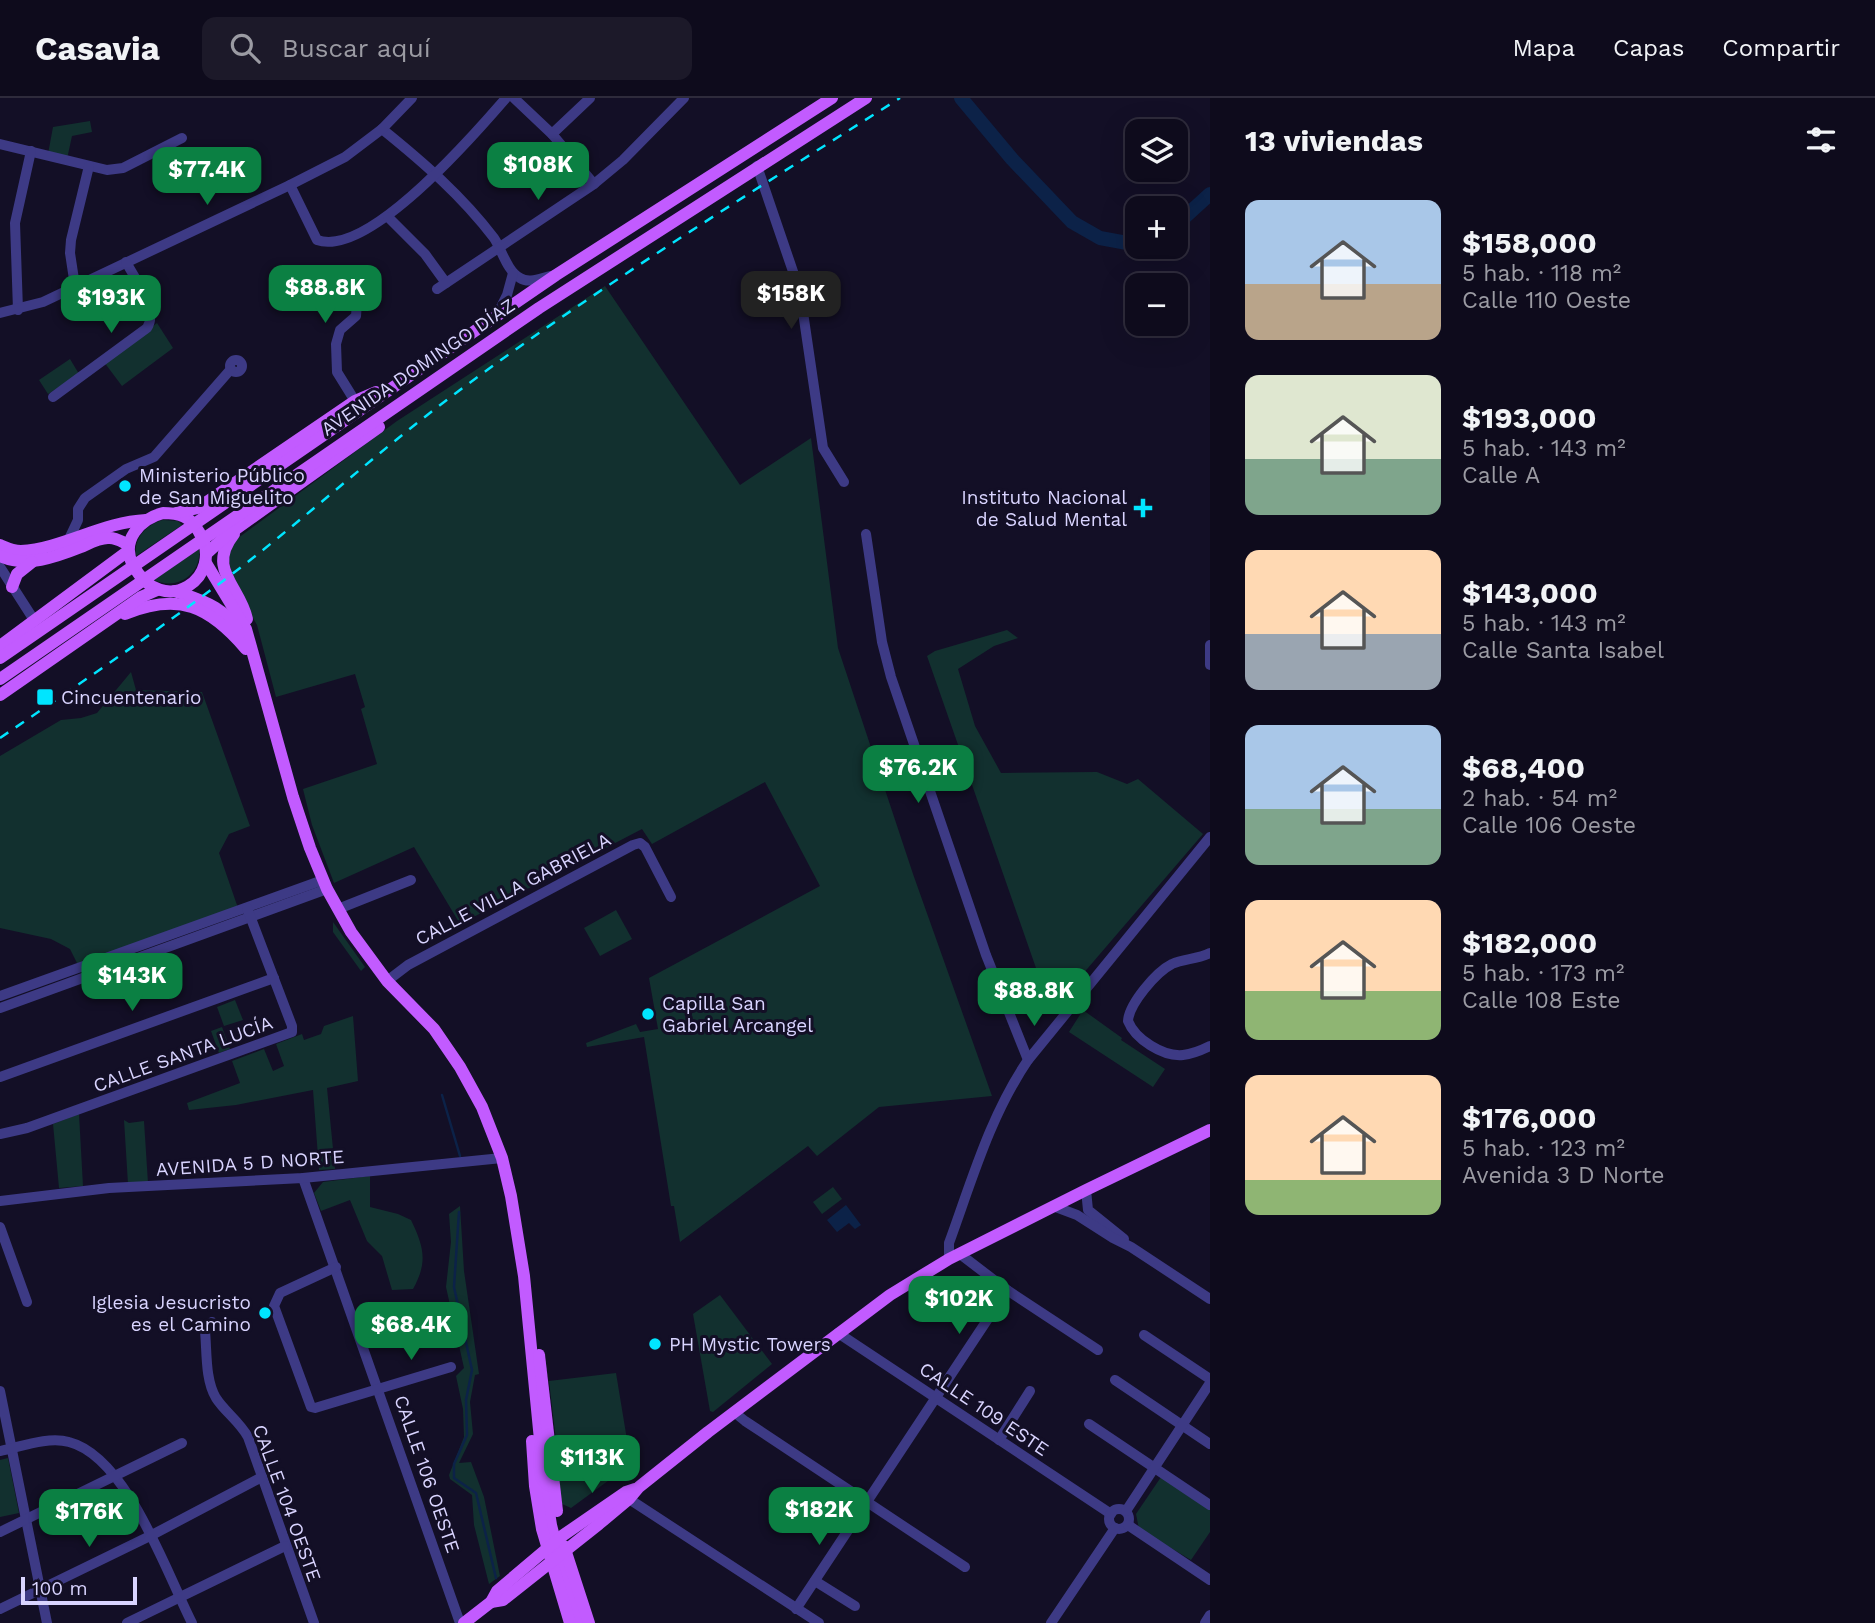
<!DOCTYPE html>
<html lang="es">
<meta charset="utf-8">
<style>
body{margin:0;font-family:"Work Sans",sans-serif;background:#1c1929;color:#f1f3f6;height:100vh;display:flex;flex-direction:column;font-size:26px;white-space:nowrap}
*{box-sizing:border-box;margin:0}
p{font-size:23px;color:#9b9ba3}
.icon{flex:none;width:38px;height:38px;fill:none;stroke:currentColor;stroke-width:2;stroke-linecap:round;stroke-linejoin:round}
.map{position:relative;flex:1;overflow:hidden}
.panel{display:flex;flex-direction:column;background:#0e0b1c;width:665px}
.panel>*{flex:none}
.tools{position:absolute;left:1125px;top:21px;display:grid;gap:14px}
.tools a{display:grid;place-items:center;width:63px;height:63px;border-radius:14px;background:#0e0b1c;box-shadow:0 7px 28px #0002,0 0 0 2px #2e2b3b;font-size:35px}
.scale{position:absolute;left:21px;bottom:18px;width:116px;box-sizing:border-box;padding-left:7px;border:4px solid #d9d4ff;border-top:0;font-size:19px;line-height:24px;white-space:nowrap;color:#d9d4ff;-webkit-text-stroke:5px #130f26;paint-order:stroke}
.price{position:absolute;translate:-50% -60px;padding:0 16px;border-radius:14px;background:#0b8043;color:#fff;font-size:23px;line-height:46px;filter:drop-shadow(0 2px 4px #0008)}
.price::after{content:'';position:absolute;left:50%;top:42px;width:21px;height:16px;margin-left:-10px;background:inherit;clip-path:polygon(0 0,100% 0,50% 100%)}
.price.current{background:#222;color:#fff}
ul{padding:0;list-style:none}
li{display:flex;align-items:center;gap:21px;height:175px;padding:0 35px}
li span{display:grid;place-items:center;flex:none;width:196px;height:140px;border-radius:14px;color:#555}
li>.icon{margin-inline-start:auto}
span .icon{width:84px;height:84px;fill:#fffc;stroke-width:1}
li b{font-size:30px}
h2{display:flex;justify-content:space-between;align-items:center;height:84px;padding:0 35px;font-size:30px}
header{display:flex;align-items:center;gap:42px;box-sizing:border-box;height:98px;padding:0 35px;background:#0e0b1c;border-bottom:2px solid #2e2b3b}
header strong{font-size:33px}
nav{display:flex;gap:38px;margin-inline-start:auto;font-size:24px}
.search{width:490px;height:63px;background:#1c1929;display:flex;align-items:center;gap:18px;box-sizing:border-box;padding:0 24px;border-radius:14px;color:#9b9ba3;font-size:26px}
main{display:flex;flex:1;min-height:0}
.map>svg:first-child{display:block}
.green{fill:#12302f}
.water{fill:#0c2248}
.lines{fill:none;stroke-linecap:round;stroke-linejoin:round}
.stream{stroke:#0c2248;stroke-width:2.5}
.river{stroke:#0c2248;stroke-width:14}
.minor{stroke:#3d3a85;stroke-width:10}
.major{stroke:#c25bff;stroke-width:12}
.rail{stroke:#00e5ff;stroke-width:2.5;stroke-dasharray:10 9;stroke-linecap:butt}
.poi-dot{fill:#00e5ff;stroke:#130f26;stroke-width:2.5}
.labels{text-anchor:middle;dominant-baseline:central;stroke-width:6;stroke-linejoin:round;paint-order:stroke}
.street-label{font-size:19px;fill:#d9d4ff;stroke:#130f26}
.poi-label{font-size:19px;fill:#d9d4ff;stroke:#130f26;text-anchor:start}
</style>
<header>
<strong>Casavia</strong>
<div class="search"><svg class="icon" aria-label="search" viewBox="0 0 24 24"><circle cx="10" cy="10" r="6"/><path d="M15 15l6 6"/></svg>Buscar aquí</div>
<nav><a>Mapa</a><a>Capas</a><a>Compartir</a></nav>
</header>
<main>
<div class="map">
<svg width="1210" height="1525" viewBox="0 0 1210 1525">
<rect width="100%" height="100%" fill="#130f26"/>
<g class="green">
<path d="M90,23L92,34L72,38L67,61L48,56L53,29Z"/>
<path d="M605,188L740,387L811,340L838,550L913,776L992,998L879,1009L817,1058L808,1048L680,1144L674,1108H671L644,939L587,949L586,945L636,926L640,934L658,931L649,880L820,788L765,684L652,746L642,731L460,826L414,749L334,785L312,727L303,691L377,666L361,611L365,609L355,576L276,599L257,527L226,472L230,446L397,323Z"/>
<path d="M157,225L173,250L122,288L104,264Z"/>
<path d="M70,261L79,276L48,296L39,282Z"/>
<path d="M163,422L178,423L182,427L136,458C133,440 147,426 163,422Z"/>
<path d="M199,451C202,476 177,493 154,482Z"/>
<path d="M1007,532L1018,540L994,548L958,571L975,628L1001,675L1097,674L1127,686L1138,681L1203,736L1051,913L927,558L935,553Z"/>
<path d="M131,574L136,592L202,594L250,728L229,736L219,755L238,810L78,867L70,851L51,841L0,830V658L61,622L81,620L97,615Z"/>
<path d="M616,812L632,841L600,858L584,830Z"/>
<path d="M333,824L365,869L361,873L333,834Z"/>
<path d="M235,902L243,922L224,928L217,909Z"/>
<path d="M1083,912L1122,940L1121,942L1165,971L1153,989L1069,934Z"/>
<path d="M353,918L358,983L327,990L335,1071L319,1072L313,992L236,1007L189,1012L187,1005L240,985L232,963L264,951L273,973L284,968L276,946L302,936L304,942L321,936L324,928Z"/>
<path d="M222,929L230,951L219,955L211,933Z"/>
<path d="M79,1016L83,1088L59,1090L53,1026Z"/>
<path d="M124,1022L129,1025L144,1023L148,1085L128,1086Z"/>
<path d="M370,1078V1109L398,1116L411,1122C424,1149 428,1164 413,1191L392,1192L382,1158L367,1143L350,1102L321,1113L314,1095L323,1084Z"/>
<path d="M833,1089L842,1101L822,1116L813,1104Z"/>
<path d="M460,1108L464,1173L479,1276L475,1277L470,1304L473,1336L459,1365L471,1364L484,1399L500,1478L489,1486L474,1427L472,1397L450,1381L449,1377L464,1339L463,1311L456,1278L464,1270L446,1189L451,1144L449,1116Z"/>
<path d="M720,1197L772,1266L713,1314L710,1313L693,1216Z"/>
<path d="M616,1275L631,1366L571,1410L562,1406L554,1345L556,1342L549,1283Z"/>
<path d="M8,1360L19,1415L0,1419V1362Z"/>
<path d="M1161,1379L1210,1411V1434L1191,1462L1139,1431L1136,1416Z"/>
</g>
<path class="water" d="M846,1107L861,1127L855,1131L849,1125L837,1134L827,1122Z"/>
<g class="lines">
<g class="stream">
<path d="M442,997L460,1058"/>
<path d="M459,1114L454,1189L472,1272L466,1302L467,1337L454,1366V1380L476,1395L496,1480"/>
</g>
<g class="river">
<path d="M961,0L1012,61L1072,124L1100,140L1138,147"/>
<path d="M1176,127L1210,96"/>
</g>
<g class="minor">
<path d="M514,0L552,36L594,86"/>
<path d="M382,31C423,64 462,98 494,140C502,152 507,173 520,180C529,186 541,180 551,178"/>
<path d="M552,36L590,0"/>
<path d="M0,46L107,72L123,70L182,40"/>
<path d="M757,68L800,194L823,350L844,384"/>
<path d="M290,87L317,142C368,160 474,37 506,0"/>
<path d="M388,119L425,156L446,185"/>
<path d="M278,187C319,176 328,170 357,205L356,218L340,232L336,246L337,274L355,303"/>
<path d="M75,188L70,155L71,142L89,68"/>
<path d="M437,191L594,86L623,62L684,0"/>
<path d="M18,212L15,125L31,53"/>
<path d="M0,215L43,204L290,87L345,59L382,31L412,0"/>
<path d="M497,217L507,197L513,175"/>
<circle cx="236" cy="268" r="6"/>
<path d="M53,299L147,230C159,212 135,181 126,164"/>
<path d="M866,436L882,544L891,579L986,857L1028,962"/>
<path d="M69,441L78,422V411L85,400L126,371L154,359L231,271"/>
<path d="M0,469L34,522"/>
<path d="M1210,547V567"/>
<path d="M338,811L411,782"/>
<path d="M1210,855C1198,861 1184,861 1172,866C1156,874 1129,906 1128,923C1135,941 1163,959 1183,957C1193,956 1202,952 1210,948"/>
<path d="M387,883L408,867L633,747L640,745L645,749L671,799"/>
<path d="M0,898L323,782"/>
<path d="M0,910L327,791"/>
<path d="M0,979L274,880"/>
<path d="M0,1036L27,1030L292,934V928L247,810"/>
<path d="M303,1080L460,1525"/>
<path d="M1086,1092L1088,1112L1124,1141"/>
<path d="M0,1103L109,1090L303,1080L502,1060"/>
<path d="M1053,1108L1077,1117L1113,1140L1131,1149L1210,1201"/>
<path d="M0,1129L27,1204"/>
<path d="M960,1156L1007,1192L1098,1252"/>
<path d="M949,1161V1145C972,1082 990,1018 1028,962L1210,739"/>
<path d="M336,1169L280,1195L274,1208L311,1309L315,1310L451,1269"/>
<path d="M212,1224L206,1229L205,1233C207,1253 205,1282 216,1300C225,1314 239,1323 248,1339L314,1525"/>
<path d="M838,1235L1111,1416"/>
<path d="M1144,1237L1210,1281"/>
<path d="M1115,1282L1210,1346"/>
<path d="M0,1293L47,1525"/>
<path d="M734,1314L745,1323L965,1469"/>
<path d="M1089,1326L1210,1407"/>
<path d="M999,1342L1030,1293"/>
<path d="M0,1353C20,1349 48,1338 69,1344C127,1359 166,1474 192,1525"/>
<path d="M629,1401L819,1525"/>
<circle cx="1119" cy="1421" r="10"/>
<path d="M1126,1413L1210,1285"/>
<path d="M1128,1427L1210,1482"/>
<path d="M0,1434L182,1345"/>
<path d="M815,1483L855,1508"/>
<path d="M0,1511L150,1438L262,1379"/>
<path d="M796,1511L1007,1192"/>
<path d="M127,1525L285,1448"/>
<path d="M1051,1525L1115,1430"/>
<path d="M1205,1525L1210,1517"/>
</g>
<g class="major">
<path d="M163,415C180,415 191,419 199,434C227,479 163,523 133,467C120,443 140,421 163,415Z"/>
<path d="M176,415L198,410L355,303L376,294"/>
<path d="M234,436C206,471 240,488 247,521"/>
<path d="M0,447C7,450 13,453 21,453C62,451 102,424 146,422"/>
<path d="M207,455L226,438L379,329"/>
<path d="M0,458C26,470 56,459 81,449C90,445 99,440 108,440C116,439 122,444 129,447"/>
<path d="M206,465L246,531L293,699L310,750L327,791L351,834L387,883L434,931L460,969L482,1009L502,1060L511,1098L524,1178L544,1383L551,1427L562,1471L580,1525"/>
<path d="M12,489L17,476L32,464"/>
<path d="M175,493C200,502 227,509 239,535"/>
<path d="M125,516C179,494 209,508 246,551"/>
<path d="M0,548L128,453"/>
<path d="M0,560L556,177L832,0"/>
<path d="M0,581L539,210L866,0"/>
<path d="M0,597L141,499L157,492"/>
<path d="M539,1257L557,1413"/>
<path d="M532,1343L535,1388L542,1431L570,1525"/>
<path d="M564,1448L589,1525"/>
<path d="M491,1504L503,1502L599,1426L629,1401L639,1389L708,1334L890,1197L949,1161L1086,1092L1210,1032"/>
<path d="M464,1525L491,1504L497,1493L562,1438L626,1394L635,1391"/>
</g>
<path class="rail" d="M0,640C84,583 169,525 249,463C319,408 385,348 456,295C598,189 750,95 900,0"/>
</g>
<g class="poi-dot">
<circle cx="125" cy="388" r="7"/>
<path d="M1139.5 399.5h7v7h7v7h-7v7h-7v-7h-7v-7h7z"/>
<rect x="36" y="590" width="18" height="18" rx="3.5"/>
<circle cx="648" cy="916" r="7"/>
<circle cx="265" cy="1215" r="7"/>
<circle cx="655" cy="1246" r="7"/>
</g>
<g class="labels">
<g class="street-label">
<text transform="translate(418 269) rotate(-34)">AVENIDA DOMINGO DÍAZ</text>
<text transform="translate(513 791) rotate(-28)">CALLE VILLA GABRIELA</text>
<text transform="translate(183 956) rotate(-20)">CALLE SANTA LUCÍA</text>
<text transform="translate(250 1065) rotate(-4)">AVENIDA 5 D NORTE</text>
<text transform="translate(984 1311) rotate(34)">CALLE 109 ESTE</text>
<text transform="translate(427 1376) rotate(71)">CALLE 106 OESTE</text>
<text transform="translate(287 1405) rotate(70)">CALLE 104 OESTE</text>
</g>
<g class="poi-label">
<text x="139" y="377">Ministerio Público<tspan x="139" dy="22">de San Miguelito</tspan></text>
<text x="1127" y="399" text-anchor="end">Instituto Nacional<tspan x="1127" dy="22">de Salud Mental</tspan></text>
<text x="61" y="599">Cincuentenario</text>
<text x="662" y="905">Capilla San<tspan x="662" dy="22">Gabriel Arcangel</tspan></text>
<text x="251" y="1204" text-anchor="end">Iglesia Jesucristo<tspan x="251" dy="22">es el Camino</tspan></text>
<text x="669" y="1246">PH Mystic Towers</text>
</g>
</g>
</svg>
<div class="tools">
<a><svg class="icon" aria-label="layers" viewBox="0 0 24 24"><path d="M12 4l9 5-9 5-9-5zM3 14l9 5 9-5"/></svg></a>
<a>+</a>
<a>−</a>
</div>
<div class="scale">100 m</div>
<b class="price" style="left:538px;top:104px">$108K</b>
<b class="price" style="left:207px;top:109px">$77.4K</b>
<b class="price" style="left:325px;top:227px">$88.8K</b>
<b class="price current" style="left:791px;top:233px">$158K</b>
<b class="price" style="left:111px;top:237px">$193K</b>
<b class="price" style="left:918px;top:707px">$76.2K</b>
<b class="price" style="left:132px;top:915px">$143K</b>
<b class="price" style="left:1034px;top:930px">$88.8K</b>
<b class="price" style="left:959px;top:1238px">$102K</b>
<b class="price" style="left:411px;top:1264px">$68.4K</b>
<b class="price" style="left:592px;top:1397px">$113K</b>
<b class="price" style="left:819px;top:1449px">$182K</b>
<b class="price" style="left:89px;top:1451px">$176K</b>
</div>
<section class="panel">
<h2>13 viviendas<svg class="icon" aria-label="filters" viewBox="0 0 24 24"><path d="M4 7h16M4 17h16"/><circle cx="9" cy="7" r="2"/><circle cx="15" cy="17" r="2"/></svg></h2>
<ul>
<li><span style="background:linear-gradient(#a9c7e8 60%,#b9a48a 0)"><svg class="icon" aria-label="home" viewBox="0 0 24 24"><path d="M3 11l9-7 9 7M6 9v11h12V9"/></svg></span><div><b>$158,000</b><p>5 hab. · 118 m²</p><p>Calle 110 Oeste</p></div></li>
<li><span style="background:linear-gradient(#dfe7d0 60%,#7fa58c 0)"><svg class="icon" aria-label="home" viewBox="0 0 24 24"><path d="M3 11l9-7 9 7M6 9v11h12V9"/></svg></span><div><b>$193,000</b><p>5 hab. · 143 m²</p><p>Calle A</p></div></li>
<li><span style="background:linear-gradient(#ffd9b3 60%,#9aa5b1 0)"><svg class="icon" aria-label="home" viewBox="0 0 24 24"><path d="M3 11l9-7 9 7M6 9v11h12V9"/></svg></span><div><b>$143,000</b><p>5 hab. · 143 m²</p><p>Calle Santa Isabel</p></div></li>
<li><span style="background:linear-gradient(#a9c7e8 60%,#7fa58c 0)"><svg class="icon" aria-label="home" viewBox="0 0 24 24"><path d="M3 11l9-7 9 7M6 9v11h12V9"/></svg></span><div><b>$68,400</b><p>2 hab. · 54 m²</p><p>Calle 106 Oeste</p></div></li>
<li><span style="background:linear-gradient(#ffd9b3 65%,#8fb573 0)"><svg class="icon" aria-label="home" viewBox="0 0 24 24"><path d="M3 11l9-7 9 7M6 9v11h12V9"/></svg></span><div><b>$182,000</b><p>5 hab. · 173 m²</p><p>Calle 108 Este</p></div></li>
<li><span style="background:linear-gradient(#ffd9b3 75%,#8fb573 0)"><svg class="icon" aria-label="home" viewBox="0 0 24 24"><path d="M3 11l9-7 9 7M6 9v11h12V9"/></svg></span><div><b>$176,000</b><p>5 hab. · 123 m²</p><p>Avenida 3 D Norte</p></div></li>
</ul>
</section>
</main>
